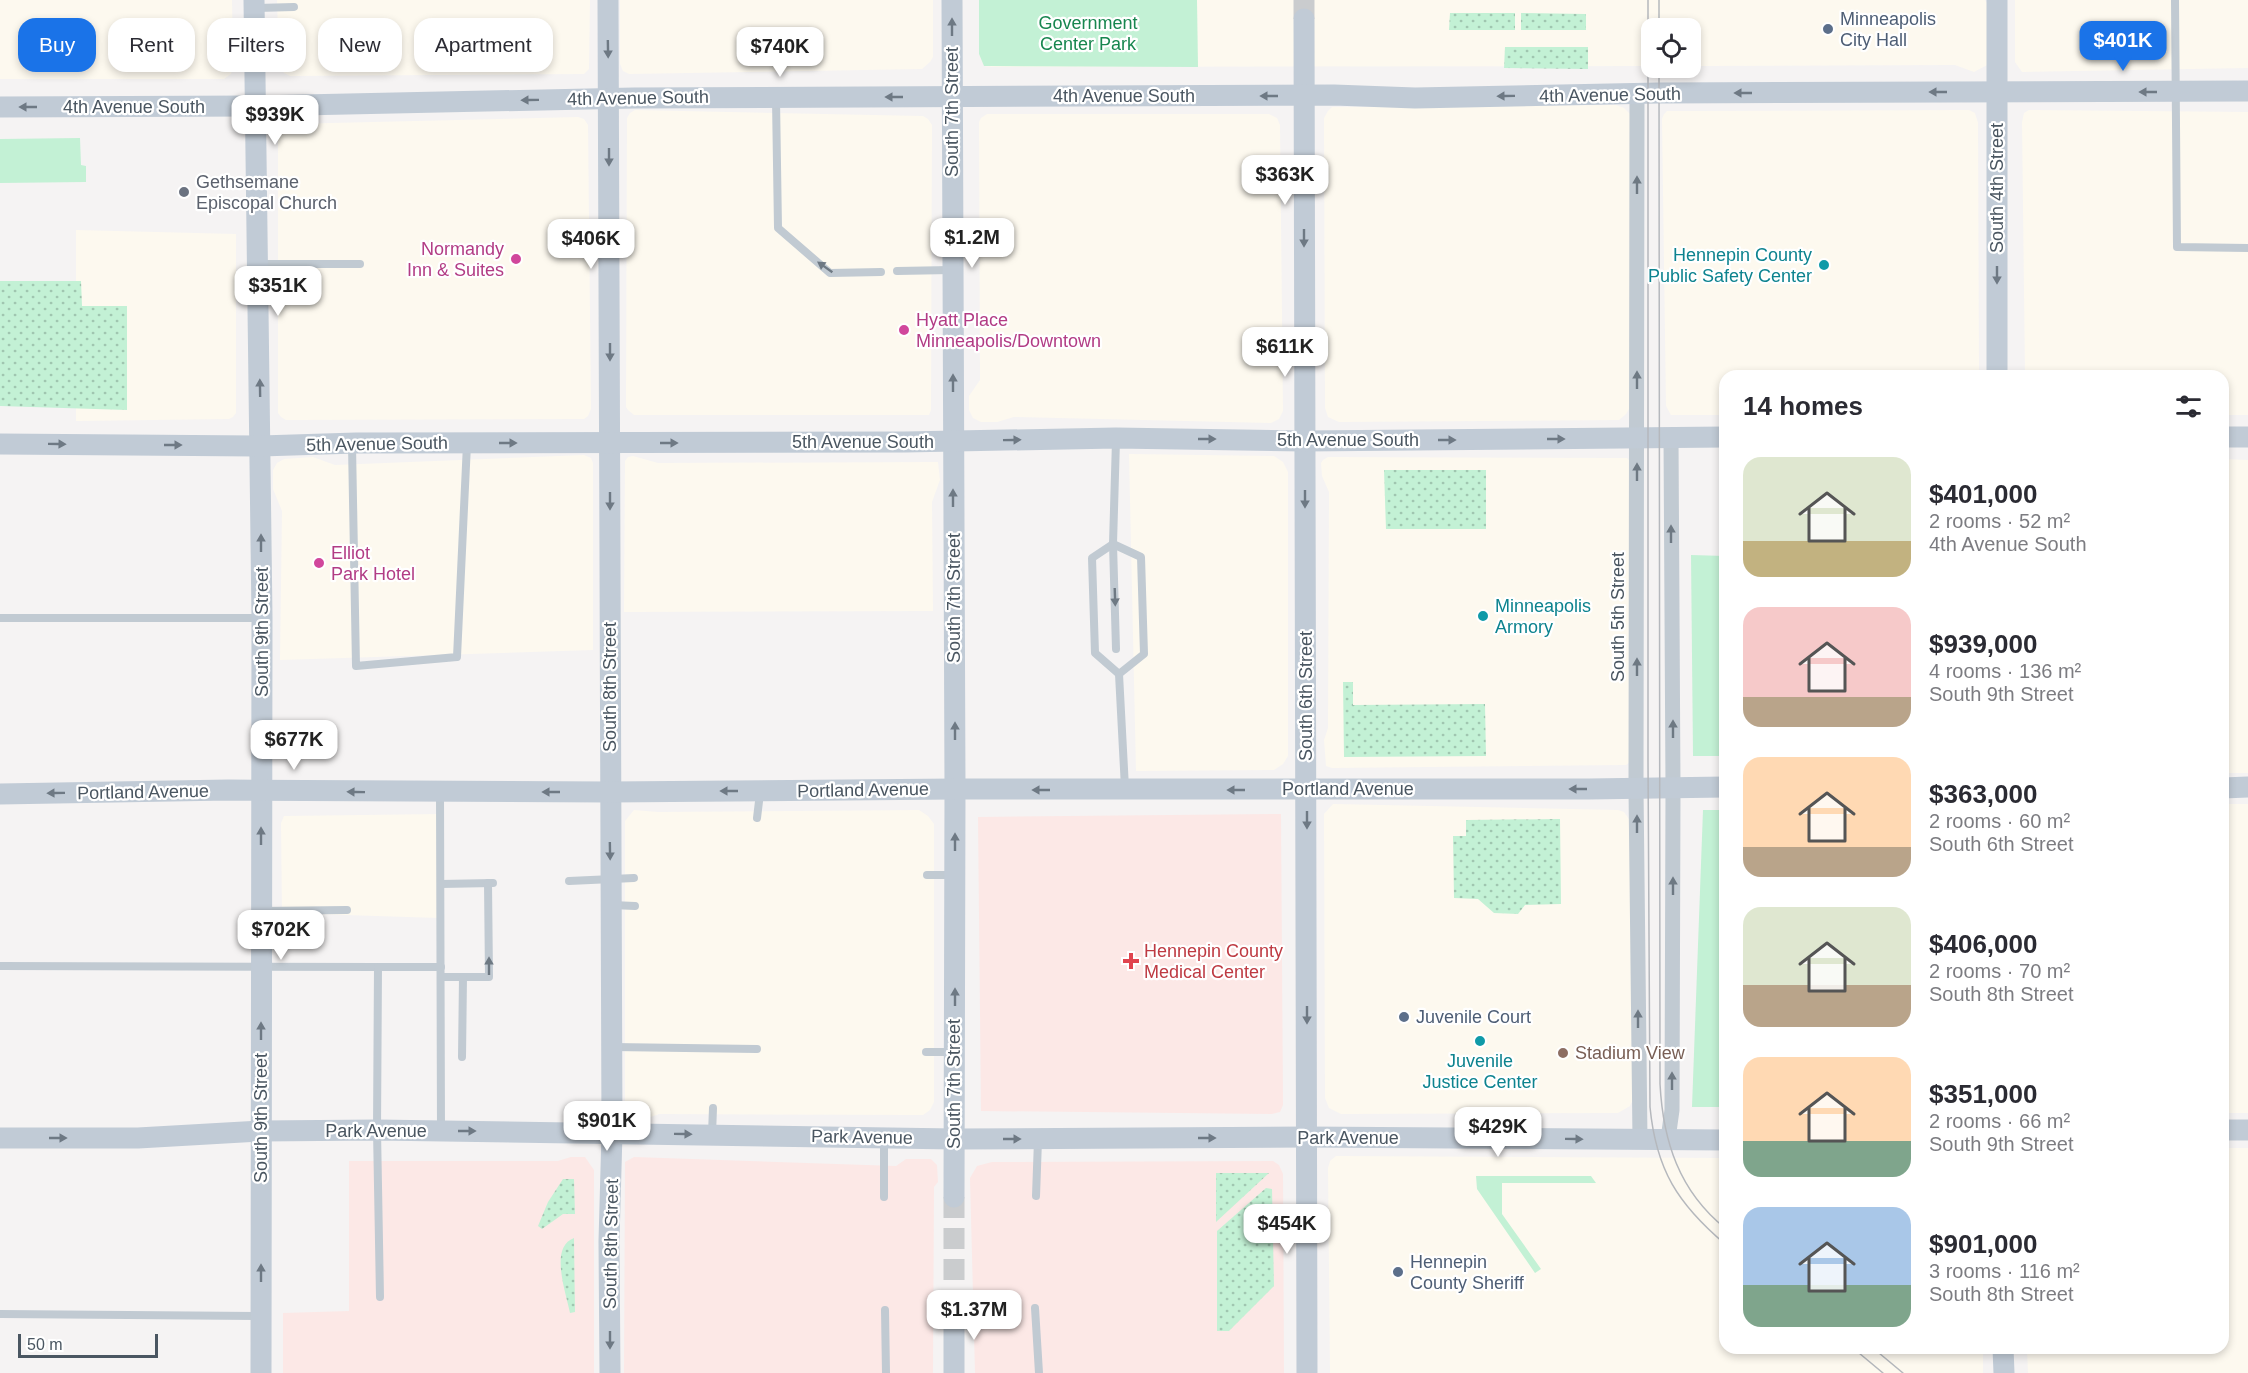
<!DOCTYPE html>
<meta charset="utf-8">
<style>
body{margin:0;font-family:Helvetica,sans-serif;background:#f2f2f3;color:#2b2b33;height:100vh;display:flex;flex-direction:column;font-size:22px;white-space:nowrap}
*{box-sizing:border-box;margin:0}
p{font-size:20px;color:#7c7c81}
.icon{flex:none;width:33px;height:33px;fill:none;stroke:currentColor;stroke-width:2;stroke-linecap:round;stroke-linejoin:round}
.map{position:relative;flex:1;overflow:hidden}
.side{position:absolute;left:1719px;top:370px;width:510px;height:984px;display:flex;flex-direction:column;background:#fff;border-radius:18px;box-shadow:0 3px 9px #0003}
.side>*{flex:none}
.guide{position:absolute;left:18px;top:18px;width:570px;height:54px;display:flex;gap:12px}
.fabs{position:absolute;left:1641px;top:18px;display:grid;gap:12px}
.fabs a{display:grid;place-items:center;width:60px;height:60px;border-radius:12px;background:#fff;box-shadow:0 3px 9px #0003;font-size:30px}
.scale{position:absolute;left:18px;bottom:15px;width:140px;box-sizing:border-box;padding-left:6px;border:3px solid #4a5661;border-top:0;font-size:16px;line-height:21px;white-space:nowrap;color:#4a5661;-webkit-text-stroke:4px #fff;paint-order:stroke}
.price{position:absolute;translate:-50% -51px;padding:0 14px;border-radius:12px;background:#fff;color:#222;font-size:20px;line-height:39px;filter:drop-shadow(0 2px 3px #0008)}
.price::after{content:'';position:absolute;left:50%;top:36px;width:18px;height:14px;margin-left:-9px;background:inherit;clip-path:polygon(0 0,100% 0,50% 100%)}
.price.active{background:#1a73e8;color:#fff}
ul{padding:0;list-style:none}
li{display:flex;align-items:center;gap:18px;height:150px;padding:0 24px}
li span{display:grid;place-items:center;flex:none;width:168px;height:120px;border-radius:18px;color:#555}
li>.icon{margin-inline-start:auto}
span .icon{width:72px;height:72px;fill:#fffc;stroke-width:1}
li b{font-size:26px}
h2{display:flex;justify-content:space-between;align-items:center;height:72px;padding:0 24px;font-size:26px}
.tag{padding:0 21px;border-radius:18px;background:#fff;box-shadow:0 3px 9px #0003;font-size:21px;line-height:54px}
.tag.active{background:#1a73e8;color:#fff}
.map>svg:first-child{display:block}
.commercial{fill:#fdf9ef}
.medical{fill:#fce8e6}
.grass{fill:url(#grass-dots)}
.green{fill:#c3f1d5}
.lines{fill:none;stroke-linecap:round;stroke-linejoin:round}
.secondary-tunnel{stroke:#caccce;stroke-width:21;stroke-dasharray:21 10;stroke-linecap:butt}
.lane{stroke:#c1cad2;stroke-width:8}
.street{stroke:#c1cad2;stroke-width:15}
.secondary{stroke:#c1cbd6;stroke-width:21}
.tram{stroke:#b5b8bd;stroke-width:1.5}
.oneway{fill:#6e7984}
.oneway2{fill:#6e7983}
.service-dot{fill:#5c6f8a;stroke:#fff;stroke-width:2}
.worship-dot{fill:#6b7280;stroke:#fff;stroke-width:2}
.hotel-dot{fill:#d1479c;stroke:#fff;stroke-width:2}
.culture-dot{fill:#0f9aa8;stroke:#fff;stroke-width:2}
.health-dot{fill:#e0444e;stroke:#fff;stroke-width:2}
.education-dot{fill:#8d6e63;stroke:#fff;stroke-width:2}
.labels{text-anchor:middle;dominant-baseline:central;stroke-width:4.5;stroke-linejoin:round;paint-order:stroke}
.service-label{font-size:18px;fill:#4e5e75;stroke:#fff;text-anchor:start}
.park-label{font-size:18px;fill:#17864f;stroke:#fff}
.street-label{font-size:18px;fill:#4a5661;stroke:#fff}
.worship-label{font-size:18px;fill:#5b616d;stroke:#fff;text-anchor:start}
.hotel-label{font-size:18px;fill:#b23c85;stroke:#fff;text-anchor:start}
.culture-label{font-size:18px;fill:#0d838f;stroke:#fff;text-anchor:end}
.health-label{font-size:18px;fill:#be3a42;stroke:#fff;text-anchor:start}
.education-label{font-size:18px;fill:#785e54;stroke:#fff;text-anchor:start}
</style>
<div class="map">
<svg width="2248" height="1373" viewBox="0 0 2248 1373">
<defs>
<pattern id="grass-dots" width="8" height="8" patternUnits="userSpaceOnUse" patternTransform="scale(1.5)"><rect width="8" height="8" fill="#c3f1d5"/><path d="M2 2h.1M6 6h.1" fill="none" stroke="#a0c6b0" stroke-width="1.8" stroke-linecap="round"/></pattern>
</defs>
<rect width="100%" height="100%" fill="#f5f3f3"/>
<g class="commercial">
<path d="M0,0H232L233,66L231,74L224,79H0Z"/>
<path d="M277,0H590L589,69L584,74L290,76L284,73L279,65Z"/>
<path d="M620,0H933V57L930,62L922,69L629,74L623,71L620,64Z"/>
<path d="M979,0H1985L1992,11L1989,64L1974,72L1955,65L1691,66L1690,28H1652L1651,66L992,67L984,66L979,54Z"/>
<path d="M2015,0H2248V68L2022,72L2015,62Z"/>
<path d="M1616,105L1624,108L1631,115L1633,402L1626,414L1619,420L1339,422L1328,417L1325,408L1324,118L1328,111L1332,107Z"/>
<path d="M635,110L923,116L928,119L932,125L931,410L929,415H634L628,410L626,407L627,118L630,113Z"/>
<path d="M1969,110L1975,113L1978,123L1979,376H1725V415H1671L1666,406L1662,119L1664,114L1667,111Z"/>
<path d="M2029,110L2248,112V415H2223V376H2025L2022,122L2024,113Z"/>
<path d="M987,114H1269L1277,118L1280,125L1283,411L1279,419L1271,423L1014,417L997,422H981L973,418L969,410V396L980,380L979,122L981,118Z"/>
<path d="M578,117L584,119L588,125L591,409L588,416L584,419L286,420L281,417L278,413V136L280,130L289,124Z"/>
<path d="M76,230L236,234V413L233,417L229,419L76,421Z"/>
<path d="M1129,454L1274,456L1283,462L1288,472V756L1283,764L1274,770L1136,771Z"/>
<path d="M584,455L591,458L593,463V650L280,660L282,511L273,489V470L277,463L284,459L313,457L335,465Z"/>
<path d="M633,456L658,463L938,462L940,480L932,502L933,611L624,612L625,461L628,457Z"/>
<path d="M1328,457L1627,458L1630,461V762L1626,765L1332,768L1326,766L1324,740L1328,728L1329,492L1322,476L1321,463L1323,460Z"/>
<path d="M2223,459L2248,460V773H2223Z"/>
<path d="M1333,804L1618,810L1624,812L1631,822L1636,1093L1630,1106L1618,1113L1341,1114L1329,1108L1325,1098L1324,814Z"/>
<rect x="2223" y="804" width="25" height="309"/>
<path d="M634,810L658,812L919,810L928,816L934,824V1102L930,1110L923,1115L659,1114L643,1120L634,1118L627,1111L625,1101V821Z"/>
<path d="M441,814L439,918L282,913L281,823L284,816Z"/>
<path d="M2223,1148H2248V1373H2028L2027,1349L2223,1348Z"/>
<path d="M1336,1156L1725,1158V1348L1983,1349V1373H1330L1328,1168L1330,1161Z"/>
</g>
<g class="medical">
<path d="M1281,814L1283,1105L1280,1112L1272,1114L981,1111L978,817Z"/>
<path d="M571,1157H585L594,1170V1373H283V1313L349,1311V1161H558Z"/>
<path d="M634,1157L896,1166L906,1159H931L937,1165L938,1182L934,1187L933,1373H624L625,1162Z"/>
<path d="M1273,1161L1279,1165L1283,1174L1284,1373H975L970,1178L977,1166L992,1162Z"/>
</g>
<g class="grass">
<path d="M1450,13H1515V30H1449Z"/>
<path d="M1521,13L1586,14V30H1521Z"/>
<path d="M1505,47H1588V69L1504,68Z"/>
<path d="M0,281H81L82,306H127V410L0,406Z"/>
<path d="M1384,470H1486V529H1386Z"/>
<path d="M1343,682H1353V705L1485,704L1486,756L1344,757Z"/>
<path d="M1560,819L1561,904L1525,905L1518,914L1494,913L1478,899L1454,898L1453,836H1466V820Z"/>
<path d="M1216,1173H1269L1216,1222Z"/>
<path d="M563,1179H574L575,1214H563L542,1229L538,1226L548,1202Z"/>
<path d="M1266,1188L1272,1189L1274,1286L1229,1331H1217V1231Z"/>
<path d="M574,1238L575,1312L570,1313C566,1292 549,1247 574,1238Z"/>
</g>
<g class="green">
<path d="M979,0H1197L1198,67L984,66L979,54Z"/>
<path d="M80,138L81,165L86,166V182L0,183V139Z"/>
<path d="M1691,555L1725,556V756H1693Z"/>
<path d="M1703,810H1725V1107H1692Z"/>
<path d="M1476,1176H1591L1596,1183H1502V1214L1541,1269L1535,1273L1477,1189Z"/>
</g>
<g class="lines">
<g class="secondary-tunnel">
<path d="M1304,0V19"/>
<path d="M954,1197V1309"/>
</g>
<g class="lane">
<path d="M2175,0L2177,247L2248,248"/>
<path d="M257,8L294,7"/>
<path d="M776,100L778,228L830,273L881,272"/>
<path d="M259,264H360"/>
<path d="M897,271L951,270"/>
<path d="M1116,440L1113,544L1141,557L1144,654L1119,674L1125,788"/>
<path d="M352,445L356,666L457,657L467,444"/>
<path d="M1113,544L1092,558L1095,653L1119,674"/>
<path d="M1113,544L1116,649"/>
<path d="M0,618H259"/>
<path d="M440,794L441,1130"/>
<path d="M757,818L760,793"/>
<path d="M927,875H953"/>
<path d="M569,881L634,878"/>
<path d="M441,884L493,883"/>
<path d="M612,905L635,906"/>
<path d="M262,911L347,910"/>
<path d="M0,966L378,967L377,1130L380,1297"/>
<path d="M378,967H441"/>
<path d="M441,977H489L488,883"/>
<path d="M613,1047L757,1049"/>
<path d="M926,1052H953"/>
<path d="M462,1057L463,977"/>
<path d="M712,1134L713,1108"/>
<path d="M1036,1196L1038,1140"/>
<path d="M884,1197V1139"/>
<path d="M1035,1308L1039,1373"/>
<path d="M885,1310L886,1373"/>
<path d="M0,1314L259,1316"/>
</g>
<g class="street">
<path d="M1637,94L1636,789L1640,1140"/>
<path d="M1668,1139L1672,1110L1673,787L1671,437"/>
</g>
<g class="secondary">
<path d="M254,0L262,618L261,1373"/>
<path d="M608,0L612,1133L609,1241L610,1373"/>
<path d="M952,0L955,789L954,1197"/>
<path d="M1304,19L1307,1373"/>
<path d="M0,107L255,106L634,98L1334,95L1415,98L1658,93L2248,91"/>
<path d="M1997,376V0"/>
<path d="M2223,437H2248"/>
<path d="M0,444L261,446L356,443L905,442L1116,438L1304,441L1725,437"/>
<path d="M2223,788L2248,787"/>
<path d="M0,794L228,790L610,792L955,789H1589L1725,787"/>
<path d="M2223,1130H2248"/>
<path d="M0,1138H138L261,1131L377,1130L954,1139L1306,1137L1725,1140"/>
<path d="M954,1309V1373"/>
<path d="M2003,1348L2004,1373"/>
</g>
<g class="tram">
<path d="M1648,0V761L1650,1107C1656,1170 1678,1204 1725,1244"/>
<path d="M1659,0V28"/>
<path d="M1659,68L1660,1084C1663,1141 1679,1191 1725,1228"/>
<path d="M1853,1348L1883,1373"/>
<path d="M1873,1348L1903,1373"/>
</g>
</g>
<defs><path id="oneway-solid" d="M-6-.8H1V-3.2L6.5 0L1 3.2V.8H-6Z" transform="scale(1.5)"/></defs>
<g class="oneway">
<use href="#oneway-solid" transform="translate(952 27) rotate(-90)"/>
<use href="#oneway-solid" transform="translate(608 49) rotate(89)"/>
<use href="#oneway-solid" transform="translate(1938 92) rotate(180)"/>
<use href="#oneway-solid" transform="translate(2148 92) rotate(-180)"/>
<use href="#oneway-solid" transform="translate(1743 93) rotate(180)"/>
<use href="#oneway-solid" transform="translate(1269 96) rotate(180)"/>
<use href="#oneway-solid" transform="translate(1506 96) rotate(179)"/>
<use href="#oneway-solid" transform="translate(894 97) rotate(180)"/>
<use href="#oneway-solid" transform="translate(530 100) rotate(179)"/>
<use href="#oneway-solid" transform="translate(28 107) rotate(180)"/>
<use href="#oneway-solid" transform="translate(609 157) rotate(90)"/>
<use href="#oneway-solid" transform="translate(1304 238) rotate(90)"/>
<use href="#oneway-solid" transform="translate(1997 275) rotate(90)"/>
<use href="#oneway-solid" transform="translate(610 352) rotate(90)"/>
<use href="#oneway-solid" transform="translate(953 383) rotate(-90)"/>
<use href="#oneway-solid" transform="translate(260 388) rotate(-91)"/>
<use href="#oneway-solid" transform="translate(1207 439)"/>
<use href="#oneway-solid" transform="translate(1556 439)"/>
<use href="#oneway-solid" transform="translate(1012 440) rotate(-1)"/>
<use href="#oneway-solid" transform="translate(1447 440)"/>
<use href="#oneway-solid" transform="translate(508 443)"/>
<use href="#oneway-solid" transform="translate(669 443)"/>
<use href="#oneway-solid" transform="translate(57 444) rotate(1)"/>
<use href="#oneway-solid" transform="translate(173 445)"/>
<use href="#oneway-solid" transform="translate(953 498) rotate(-90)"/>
<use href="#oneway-solid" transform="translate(1305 499) rotate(90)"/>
<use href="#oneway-solid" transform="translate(610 501) rotate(90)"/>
<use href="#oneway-solid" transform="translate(261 543) rotate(-90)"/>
<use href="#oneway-solid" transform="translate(955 731) rotate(-90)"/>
<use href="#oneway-solid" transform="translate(1578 789) rotate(-180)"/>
<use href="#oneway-solid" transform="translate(1041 790) rotate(-180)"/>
<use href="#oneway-solid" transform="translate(1236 790) rotate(180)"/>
<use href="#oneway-solid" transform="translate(729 791) rotate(180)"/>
<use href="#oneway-solid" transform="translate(356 792) rotate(-179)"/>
<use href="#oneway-solid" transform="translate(551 792) rotate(-180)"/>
<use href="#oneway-solid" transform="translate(56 793) rotate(179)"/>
<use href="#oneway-solid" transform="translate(1307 820) rotate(90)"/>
<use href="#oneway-solid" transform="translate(261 836) rotate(-90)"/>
<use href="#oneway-solid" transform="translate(955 842) rotate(-90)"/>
<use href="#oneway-solid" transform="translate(610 851) rotate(89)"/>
<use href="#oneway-solid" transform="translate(955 997) rotate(-90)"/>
<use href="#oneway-solid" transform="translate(1307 1015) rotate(90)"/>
<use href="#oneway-solid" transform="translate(261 1031) rotate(-90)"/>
<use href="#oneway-solid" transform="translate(467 1131)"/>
<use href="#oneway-solid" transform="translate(683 1134) rotate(1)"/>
<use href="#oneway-solid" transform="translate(58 1138)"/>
<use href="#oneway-solid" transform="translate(1207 1138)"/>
<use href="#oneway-solid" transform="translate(1012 1139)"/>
<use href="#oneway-solid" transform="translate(1574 1139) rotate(1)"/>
<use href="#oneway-solid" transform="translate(261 1273) rotate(-90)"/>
<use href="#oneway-solid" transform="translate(610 1340) rotate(90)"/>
</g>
<g class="oneway2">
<use href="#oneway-solid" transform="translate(1637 185) rotate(-90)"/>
<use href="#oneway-solid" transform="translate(825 267) rotate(-145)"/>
<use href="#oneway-solid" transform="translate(1637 380) rotate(-90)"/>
<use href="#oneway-solid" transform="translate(1637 472) rotate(-90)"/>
<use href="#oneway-solid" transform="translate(1671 534) rotate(-90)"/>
<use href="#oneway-solid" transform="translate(1115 597) rotate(88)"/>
<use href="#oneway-solid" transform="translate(1637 667) rotate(-90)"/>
<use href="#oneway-solid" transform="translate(1673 729) rotate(-90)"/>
<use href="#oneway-solid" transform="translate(1637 824) rotate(-90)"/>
<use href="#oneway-solid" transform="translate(1673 886) rotate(-90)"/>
<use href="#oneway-solid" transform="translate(489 966) rotate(-90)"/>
<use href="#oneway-solid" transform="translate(1638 1019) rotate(-90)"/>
<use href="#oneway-solid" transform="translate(1672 1081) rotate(-90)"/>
</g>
<g class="service-dot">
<circle cx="1828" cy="29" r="6"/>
<circle cx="1404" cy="1017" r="6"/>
<circle cx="1398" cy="1272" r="6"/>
</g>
<circle class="worship-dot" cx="184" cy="192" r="6"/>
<g class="hotel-dot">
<circle cx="516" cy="259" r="6"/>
<circle cx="904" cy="330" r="6"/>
<circle cx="319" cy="563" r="6"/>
</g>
<g class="culture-dot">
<circle cx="1824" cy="265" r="6"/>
<circle cx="1483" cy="616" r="6"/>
<circle cx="1480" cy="1041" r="6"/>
</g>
<path class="health-dot" d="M1128 952h6v6h6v6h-6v6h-6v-6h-6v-6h6z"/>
<circle class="education-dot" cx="1563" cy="1053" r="6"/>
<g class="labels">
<g class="service-label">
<text x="1840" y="19">Minneapolis<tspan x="1840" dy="21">City Hall</tspan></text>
<text x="1416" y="1017">Juvenile Court</text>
<text x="1410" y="1262">Hennepin<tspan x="1410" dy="21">County Sheriff</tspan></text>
</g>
<g class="park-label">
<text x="1088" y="23">Government<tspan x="1088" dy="21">Center Park</tspan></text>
</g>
<g class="street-label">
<text transform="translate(1610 95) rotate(-1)">4th Avenue South</text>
<text x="1124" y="96">4th Avenue South</text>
<text transform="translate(638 98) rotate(-1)">4th Avenue South</text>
<text x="134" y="107">4th Avenue South</text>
<text transform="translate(952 112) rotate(-90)">South 7th Street</text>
<text transform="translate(1997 188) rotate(-90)">South 4th Street</text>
<text x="1348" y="440">5th Avenue South</text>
<text x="863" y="442">5th Avenue South</text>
<text transform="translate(377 444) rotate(-1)">5th Avenue South</text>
<text transform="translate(954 598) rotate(-90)">South 7th Street</text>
<text transform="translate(1618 617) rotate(-90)">South 5th Street</text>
<text transform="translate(262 632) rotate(-90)">South 9th Street</text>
<text transform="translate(610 687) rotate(-90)">South 8th Street</text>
<text transform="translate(1306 696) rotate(-90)">South 6th Street</text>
<text x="1348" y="789">Portland Avenue</text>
<text transform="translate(863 790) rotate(-1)">Portland Avenue</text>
<text transform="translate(143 792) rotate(-1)">Portland Avenue</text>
<text transform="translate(954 1084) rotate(-90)">South 7th Street</text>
<text transform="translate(261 1118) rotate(-90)">South 9th Street</text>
<text x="376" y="1131">Park Avenue</text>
<text transform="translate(862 1137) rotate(1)">Park Avenue</text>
<text x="1348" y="1138">Park Avenue</text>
<text transform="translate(611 1244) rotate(-89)">South 8th Street</text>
</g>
<g class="worship-label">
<text x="196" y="182">Gethsemane<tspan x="196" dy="21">Episcopal Church</tspan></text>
</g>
<g class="hotel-label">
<text x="504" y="249" text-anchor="end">Normandy<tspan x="504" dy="21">Inn &amp; Suites</tspan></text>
<text x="916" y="320">Hyatt Place<tspan x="916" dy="21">Minneapolis/Downtown</tspan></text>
<text x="331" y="553">Elliot<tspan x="331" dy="21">Park Hotel</tspan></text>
</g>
<g class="culture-label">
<text x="1812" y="255">Hennepin County<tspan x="1812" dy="21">Public Safety Center</tspan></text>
<text x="1495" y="606" text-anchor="start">Minneapolis<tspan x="1495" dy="21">Armory</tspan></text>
<text x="1480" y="1061" text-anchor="middle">Juvenile<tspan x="1480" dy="21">Justice Center</tspan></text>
</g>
<g class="health-label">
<text x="1144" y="951">Hennepin County<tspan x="1144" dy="21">Medical Center</tspan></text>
</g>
<g class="education-label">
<text x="1575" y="1053">Stadium View</text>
</g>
</g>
</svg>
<div class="fabs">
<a><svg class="icon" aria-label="locate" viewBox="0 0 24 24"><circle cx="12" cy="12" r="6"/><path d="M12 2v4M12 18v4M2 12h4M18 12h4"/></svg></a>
</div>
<div class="scale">50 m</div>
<b class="price active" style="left:2123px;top:72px">$401K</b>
<b class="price" style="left:780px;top:78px">$740K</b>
<b class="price" style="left:275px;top:146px">$939K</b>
<b class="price" style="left:1285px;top:206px">$363K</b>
<b class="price" style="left:972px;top:269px">$1.2M</b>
<b class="price" style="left:591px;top:270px">$406K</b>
<b class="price" style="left:278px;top:317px">$351K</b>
<b class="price" style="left:1285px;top:378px">$611K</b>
<b class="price" style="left:294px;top:771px">$677K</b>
<b class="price" style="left:281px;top:961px">$702K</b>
<b class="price" style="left:607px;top:1152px">$901K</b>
<b class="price" style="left:1498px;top:1158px">$429K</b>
<b class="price" style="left:1287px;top:1255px">$454K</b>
<b class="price" style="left:974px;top:1341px">$1.37M</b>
<div class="guide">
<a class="tag active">Buy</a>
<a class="tag">Rent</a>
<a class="tag">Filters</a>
<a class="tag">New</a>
<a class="tag">Apartment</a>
</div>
<section class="side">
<h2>14 homes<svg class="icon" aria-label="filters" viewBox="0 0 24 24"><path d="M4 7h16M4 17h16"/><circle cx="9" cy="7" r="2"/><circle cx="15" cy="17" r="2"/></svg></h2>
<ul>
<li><span style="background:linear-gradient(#dfe7d0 70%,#c2b280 0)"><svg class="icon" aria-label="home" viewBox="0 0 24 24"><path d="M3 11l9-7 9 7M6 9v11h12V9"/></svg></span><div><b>$401,000</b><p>2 rooms · 52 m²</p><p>4th Avenue South</p></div></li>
<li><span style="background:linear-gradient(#f6c9c9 75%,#b9a48a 0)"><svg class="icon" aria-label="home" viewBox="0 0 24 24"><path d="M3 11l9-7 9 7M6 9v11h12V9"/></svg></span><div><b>$939,000</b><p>4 rooms · 136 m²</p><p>South 9th Street</p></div></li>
<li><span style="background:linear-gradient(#ffd9b3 75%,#b9a48a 0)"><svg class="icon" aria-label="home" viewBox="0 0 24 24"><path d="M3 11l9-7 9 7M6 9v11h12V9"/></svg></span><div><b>$363,000</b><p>2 rooms · 60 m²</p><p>South 6th Street</p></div></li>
<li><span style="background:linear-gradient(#dfe7d0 65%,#b9a48a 0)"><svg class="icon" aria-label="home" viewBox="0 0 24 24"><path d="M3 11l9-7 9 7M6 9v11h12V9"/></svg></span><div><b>$406,000</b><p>2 rooms · 70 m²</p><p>South 8th Street</p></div></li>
<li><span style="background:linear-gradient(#ffd9b3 70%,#7fa58c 0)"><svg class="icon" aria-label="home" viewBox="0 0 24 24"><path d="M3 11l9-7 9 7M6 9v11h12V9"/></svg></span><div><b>$351,000</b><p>2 rooms · 66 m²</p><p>South 9th Street</p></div></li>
<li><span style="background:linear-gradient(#a9c7e8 65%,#7fa58c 0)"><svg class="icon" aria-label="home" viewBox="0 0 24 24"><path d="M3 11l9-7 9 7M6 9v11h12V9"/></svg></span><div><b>$901,000</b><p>3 rooms · 116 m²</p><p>South 8th Street</p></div></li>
</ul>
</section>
</div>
